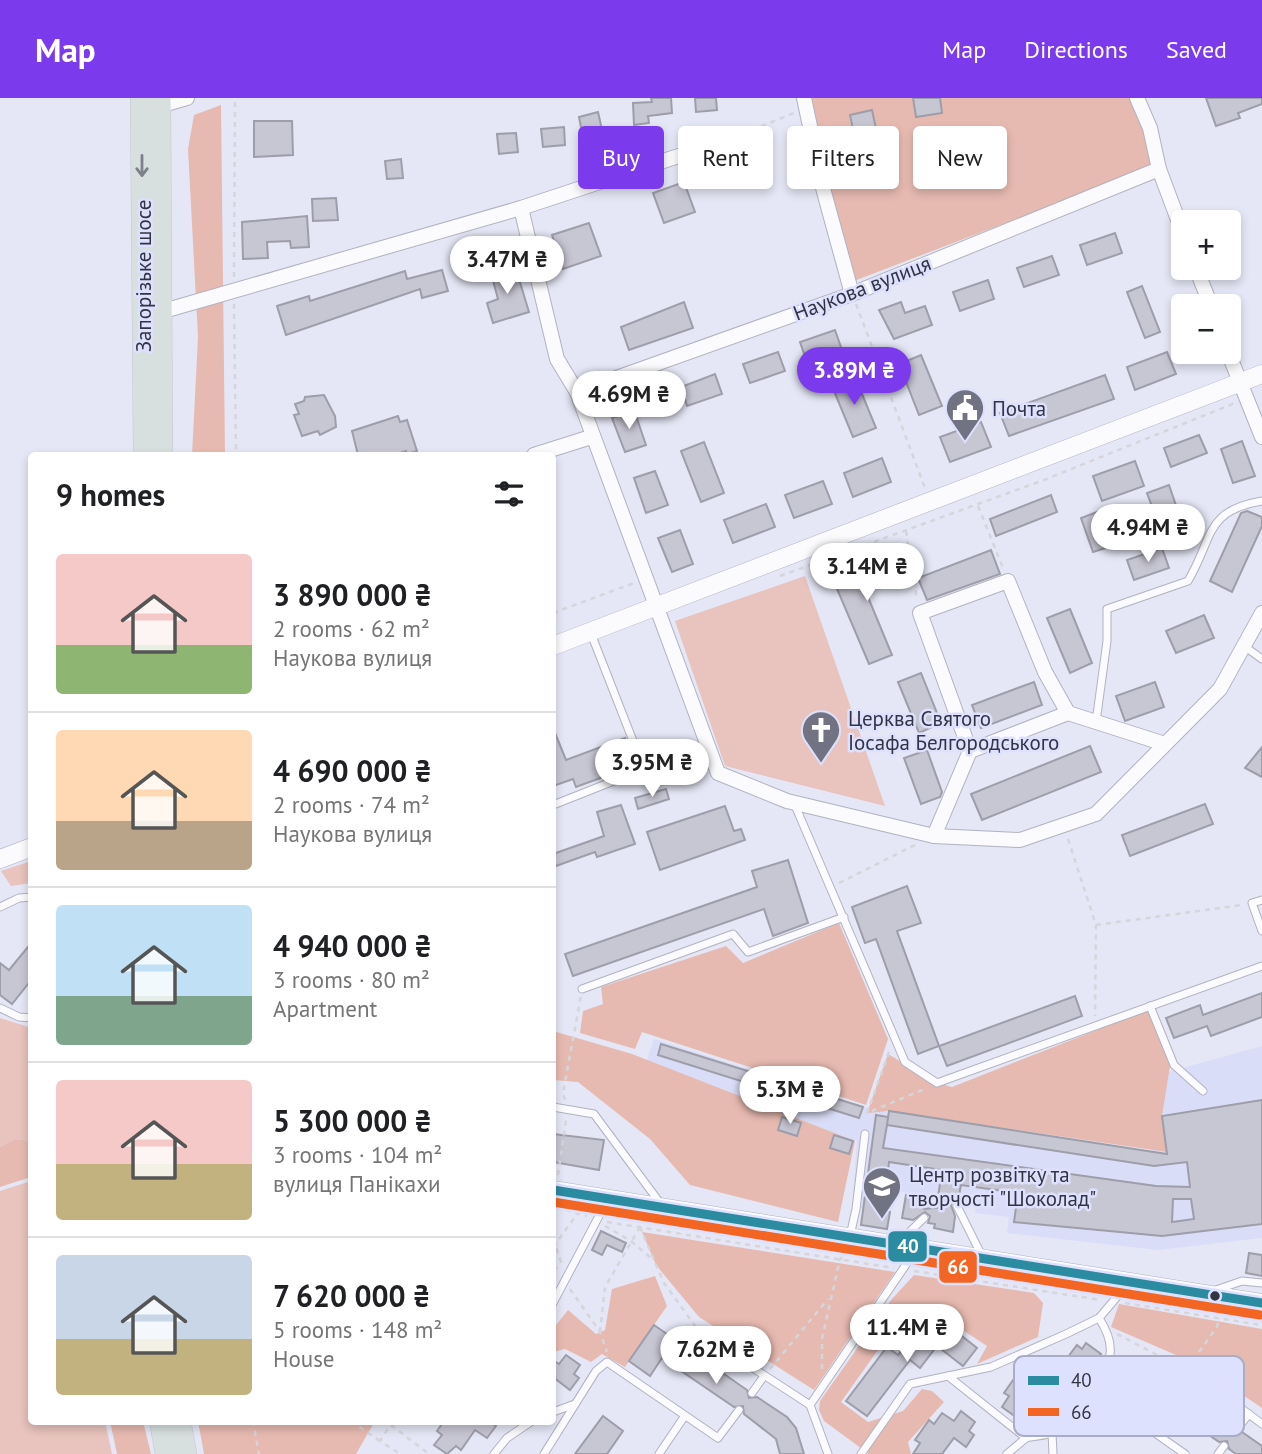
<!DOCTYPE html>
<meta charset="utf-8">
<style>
body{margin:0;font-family:"PT Sans",sans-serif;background:#f6f6f6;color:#202124;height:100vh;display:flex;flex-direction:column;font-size:26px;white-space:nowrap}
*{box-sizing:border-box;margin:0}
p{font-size:23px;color:#757577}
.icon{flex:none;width:38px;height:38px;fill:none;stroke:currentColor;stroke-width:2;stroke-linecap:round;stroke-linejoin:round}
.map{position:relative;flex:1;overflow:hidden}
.sheet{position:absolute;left:28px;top:354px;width:528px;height:973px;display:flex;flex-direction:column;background:#fff;border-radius:7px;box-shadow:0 4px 10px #0003}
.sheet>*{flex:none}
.guide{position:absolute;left:578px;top:28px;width:579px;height:63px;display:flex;gap:14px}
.controls{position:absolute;left:1171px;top:112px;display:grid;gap:14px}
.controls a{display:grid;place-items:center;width:70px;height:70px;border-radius:7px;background:#fff;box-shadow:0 4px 10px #0003;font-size:35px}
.price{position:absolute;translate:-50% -60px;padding:0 16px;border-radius:24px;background:#fff;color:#222;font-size:23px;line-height:46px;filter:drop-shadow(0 2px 4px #0008)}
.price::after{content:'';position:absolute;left:50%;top:42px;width:21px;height:16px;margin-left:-10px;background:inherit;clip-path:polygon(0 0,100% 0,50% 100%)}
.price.selected{background:#7c3aed;color:#fff}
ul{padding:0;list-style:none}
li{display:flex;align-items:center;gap:21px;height:175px;padding:0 28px}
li+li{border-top:2px solid #e0e0e0}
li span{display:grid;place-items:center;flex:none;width:196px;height:140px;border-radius:7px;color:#555}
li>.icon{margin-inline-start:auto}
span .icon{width:84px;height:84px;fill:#fffc;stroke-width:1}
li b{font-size:30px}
h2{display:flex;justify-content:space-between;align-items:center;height:84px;padding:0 28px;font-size:30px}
.tag{padding:0 24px;border-radius:7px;background:#fff;box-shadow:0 4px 10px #0003;font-size:24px;line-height:63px}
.tag.selected{background:#7c3aed;color:#fff}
header{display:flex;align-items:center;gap:42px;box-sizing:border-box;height:98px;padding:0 35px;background:#7c3aed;color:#fff}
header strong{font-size:33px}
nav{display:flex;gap:38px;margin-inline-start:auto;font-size:24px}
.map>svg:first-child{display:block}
.built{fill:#daddf7}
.green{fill:#e9c3bd}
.forest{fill:#e7bab1}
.building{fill:#c7c6d3;stroke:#9e9daa;stroke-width:2;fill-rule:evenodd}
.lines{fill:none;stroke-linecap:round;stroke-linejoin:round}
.service-casing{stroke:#b0b2bf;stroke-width:9}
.minor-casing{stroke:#b0b2bf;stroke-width:16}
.tertiary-casing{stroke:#b0b2bf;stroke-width:19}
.primary-casing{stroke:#c5c6cf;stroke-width:24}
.path{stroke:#d5d5da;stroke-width:2.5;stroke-dasharray:5 5;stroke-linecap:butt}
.service{stroke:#fbfbfe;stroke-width:7}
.minor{stroke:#fbfbfe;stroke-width:14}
.tertiary{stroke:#fbfbfe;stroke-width:18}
.primary{stroke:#d7e0df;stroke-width:23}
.bus-1-casing{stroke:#dde1fe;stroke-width:14}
.bus-2-casing{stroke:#dde1fe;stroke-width:14}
.bus-1{stroke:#2b8ba1;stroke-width:9}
.bus-2{stroke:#f26522;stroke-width:9}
.oneway{stroke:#7d8189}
.bus-dot{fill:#333443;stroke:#dde1fe;stroke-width:2.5}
.labels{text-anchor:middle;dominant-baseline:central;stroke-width:5;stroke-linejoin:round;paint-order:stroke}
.street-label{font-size:21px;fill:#333443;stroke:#dde1fe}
.poi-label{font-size:21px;fill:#333443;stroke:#dde1fe;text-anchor:start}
.key{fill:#dde1fe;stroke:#aaadc6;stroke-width:2}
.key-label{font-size:19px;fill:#333443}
.line-badge{stroke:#dde1fe;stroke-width:2.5}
.badge-label{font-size:19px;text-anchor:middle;font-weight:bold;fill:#fff}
</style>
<header>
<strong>Map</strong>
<nav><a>Map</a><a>Directions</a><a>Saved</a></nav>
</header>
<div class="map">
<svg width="1262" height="1356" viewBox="0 0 1262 1356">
<rect width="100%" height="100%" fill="#e5e7f6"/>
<path class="built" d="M654,941L875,1012L1152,1056L1146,980L1262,948V1140L1158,1152L1007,1135L1009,1119L975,1115L976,1106L902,1094L890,1114L852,1109L857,1043L642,976Z"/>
<g class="green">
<path d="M805,478L885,708L725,668L675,523Z"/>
<path d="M31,763V785L11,788L1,773Z"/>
<path d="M0,920L32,930L31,1043L15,1041L0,1049Z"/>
<path d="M31,1083L32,1323H105L112,1356H0V1093Z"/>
</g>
<g class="forest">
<path d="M809,0H1131L1146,32L1154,68L854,183L828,94Z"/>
<path d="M221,7L225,357H192L198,239L188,51L194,17Z"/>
<path d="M839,825L888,941L866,1007L642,934L635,951L580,935L583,913L603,906L601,889L726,848L743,865Z"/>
<path d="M1148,912L1170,968L1162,1018L1167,1054L889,1013L867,1015L888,956L937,985L952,989Z"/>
<path d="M553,933L632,956L855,1043L838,1124L690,1087L650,1041L578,984L553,982Z"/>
<path d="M15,1041L31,1043V1079L0,1089V1049Z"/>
<path d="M642,1134L895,1174L814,1292L699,1219L656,1167Z"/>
<path d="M914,1177L1034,1195L1043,1205L1038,1239L977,1266L987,1248L949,1223L939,1235L920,1222L898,1251L885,1242L841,1304L868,1324L903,1313L922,1291L932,1293L944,1304L908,1344L911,1356H869L824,1323L819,1312L820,1303L892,1201Z"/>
<path d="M655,1178L667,1208L625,1269L602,1256L591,1264L565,1251L553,1254V1231L568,1212L596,1236L605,1232L612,1191Z"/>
<path d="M1119,1206L1262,1231V1310L1197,1266L1111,1229Z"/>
<path d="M110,1323H143L151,1356H117Z"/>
<path d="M198,1323H375L356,1356H204Z"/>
</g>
<g class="building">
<path d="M651,0H671L672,15L648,18L649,25L634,27L633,5L652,4Z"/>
<path d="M695,0H716L717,12L696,14Z"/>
<path d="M913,0H940L942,15L916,19Z"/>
<path d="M1206,0H1262V6L1238,15L1240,20L1216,28Z"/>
<path d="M872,12L882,59L860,64L850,17Z"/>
<path d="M598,14L603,36L583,40L579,19Z"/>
<path d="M254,23H292L293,57L254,59Z"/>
<path d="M564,29L565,47L543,49L541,31Z"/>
<path d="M516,35L518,54L499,56L497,36Z"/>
<path d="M401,61L403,80L387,81L385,63Z"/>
<path d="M684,84L695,114L664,125L653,95Z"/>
<path d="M336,100L338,122L313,123L312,101Z"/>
<path d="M307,118L309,149L291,150L290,143L267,144L268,160L243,161L242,124Z"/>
<path d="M589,125L601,158L563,171L552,137Z"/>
<path d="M1115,135L1122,155L1087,167L1080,147Z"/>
<path d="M1052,158L1059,177L1024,189L1017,170Z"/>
<path d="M515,168L529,214L493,225L487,205L498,201L491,175Z"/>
<path d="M442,172L448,193L422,200L420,191L286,237L277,208L309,198L310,203L405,173L407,181Z"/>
<path d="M988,182L994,201L960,213L953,194Z"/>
<path d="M1142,188L1160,234L1145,240L1127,194Z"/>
<path d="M684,204L693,230L629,252L621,229Z"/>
<path d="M901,204L905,215L925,208L932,227L894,241L879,212Z"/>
<path d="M835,232L842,252L807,264L800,244Z"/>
<path d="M778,254L785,273L750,285L743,266Z"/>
<path d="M1167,254L1176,276L1135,292L1127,269Z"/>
<path d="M921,257L942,308L919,317L899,266Z"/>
<path d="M715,276L722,296L687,308L681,289Z"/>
<path d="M1105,277L1114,301L1009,338L1000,315Z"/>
<path d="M855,279L876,330L853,339L832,288Z"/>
<path d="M324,297L335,318L336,329L320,337L318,333L302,338L294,317L299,316L295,306L304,303L305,299Z"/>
<path d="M634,312L646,347L625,354L612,320Z"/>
<path d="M398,318L400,324L407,322L417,353L407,356L406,353L394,357H358L352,333Z"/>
<path d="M981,324L991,349L950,364L940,339Z"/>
<path d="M1199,337L1207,355L1171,369L1164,350Z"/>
<path d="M1242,343L1255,378L1233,385L1221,351Z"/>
<path d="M704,344L724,395L701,404L681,353Z"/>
<path d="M882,360L891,384L853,399L844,375Z"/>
<path d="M1135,363L1144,388L1102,403L1093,378Z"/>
<path d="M655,373L668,407L646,415L634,380Z"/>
<path d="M823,383L832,406L794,420L785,397Z"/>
<path d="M1169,387L1181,422L1160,430L1147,395Z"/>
<path d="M1051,397L1057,414L996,438L990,421Z"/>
<path d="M766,406L775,429L733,445L724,422Z"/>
<path d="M1102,412L1115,447L1093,454L1081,420Z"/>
<path d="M1247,413L1262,419V428L1232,494L1210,483L1241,415Z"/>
<path d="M680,432L693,466L672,474L658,440Z"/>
<path d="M1162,450L1169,470L1134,482L1127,462Z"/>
<path d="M991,452L1000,476L927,502L918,480Z"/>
<path d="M897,453L904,471L863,487L892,557L869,566L832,479Z"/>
<path d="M1070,511L1092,565L1070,575L1047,520Z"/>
<path d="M1204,517L1214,540L1176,555L1166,533Z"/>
<path d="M921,575L941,625L919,635L898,584Z"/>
<path d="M1034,584L1042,607L981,630L972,607Z"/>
<path d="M1155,584L1164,609L1125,623L1116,598Z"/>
<path d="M553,630L566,662L625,640L636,667L576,689L573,681L553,688Z"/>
<path d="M1090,648L1101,674L982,722L971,696Z"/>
<path d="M1262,649V679L1245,670Z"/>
<path d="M927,652L942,694L940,699L921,706L904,660Z"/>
<path d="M666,691L669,701L638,711L635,700Z"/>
<path d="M1205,706L1213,726L1130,758L1122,737Z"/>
<path d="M621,707L635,746L597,759L595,754L553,769V756L604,738L597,714Z"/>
<path d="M725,708L734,733L741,731L745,742L660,772L647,734Z"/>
<path d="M788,762L808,825L773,838L764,811L573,878L565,856L757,789L752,773Z"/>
<path d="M907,788L921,825L897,833L939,948L918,956L876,841L865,845L852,809Z"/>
<path d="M32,844V881L12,906L0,897V865L9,872Z"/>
<path d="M1262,895V919L1211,938L1207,928L1174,940L1166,920L1200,907L1203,917Z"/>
<path d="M1075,898L1082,918L947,968L939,948Z"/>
<path d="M661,946L863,1009L859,1020L658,957Z"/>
<path d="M1262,1002V1126L1162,1138L1014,1124L1018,1095L961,1087L958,1102L951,1107L955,1118L953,1134L934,1130L935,1126L928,1125L930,1118L925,1114L913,1122L902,1120L906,1097L923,1100L920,1106L924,1111L944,1109V1101L938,1099L942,1072L889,1064L884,1113L890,1114L887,1131L861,1127L876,1017L888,1019L887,1027L889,1013L1167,1056L1162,1018ZM887,1027L1154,1068L1187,1064L1190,1089L1156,1088L883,1050ZM1173,1101H1191L1194,1121L1172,1124Z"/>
<path d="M782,1019L801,1025L797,1038L778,1032Z"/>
<path d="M553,1036L604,1042L599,1072L553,1064Z"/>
<path d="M834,1037L853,1043L849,1056L830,1050Z"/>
<path d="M601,1133L626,1145L622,1154L607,1147L602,1157L592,1152Z"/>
<path d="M1249,1155L1262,1157V1178L1246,1175Z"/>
<path d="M654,1227L747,1292L749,1300L757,1299L787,1319L796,1330L804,1356H780L776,1341L744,1316L743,1308L734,1309L662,1260L650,1278L629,1263Z"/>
<path d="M921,1227L939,1240L949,1228L977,1250L963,1268L937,1248L920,1270L910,1262L867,1318L846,1303L887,1249L898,1257Z"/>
<path d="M1086,1245L1101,1256L1083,1278L1074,1272L1055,1302L1043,1293L1029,1313L1023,1309L1016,1319L1002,1309L1009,1298L1004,1295L1018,1275L1024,1279L1032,1268L1043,1276L1050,1267L1058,1272L1077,1247L1082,1251Z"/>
<path d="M566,1257L580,1267L574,1276L579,1280L570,1292L553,1279V1262L559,1266Z"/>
<path d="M1138,1262L1232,1327L1234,1336L1242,1334L1262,1348V1356H1236L1229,1351L1227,1343L1219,1344L1147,1294L1134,1312L1113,1298Z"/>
<path d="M961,1313L975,1324L969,1333L974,1337L966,1349L954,1340L942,1356H913L920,1345L915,1342L929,1322L934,1326L942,1315L954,1323Z"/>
<path d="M603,1318L623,1333L607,1356H575Z"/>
<path d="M444,1323H489L496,1328L487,1340L475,1332L461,1352L456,1348L447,1356L434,1347L442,1337L437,1333Z"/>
</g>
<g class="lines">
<g class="service-casing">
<g id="service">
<path d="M1244,548L1262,561"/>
<path d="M1096,624L1107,543V511L1188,483C1214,439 1204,413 1262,403"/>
<path d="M794,705L905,964L937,985L1262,868"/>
<path d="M553,707L644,671L590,533"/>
<path d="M1262,802L1252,805L1262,833"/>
<path d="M0,809L19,800L32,799"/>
<path d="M582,891L733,836L748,854L844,819"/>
<path d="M1150,908L1174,967L1203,993"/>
<path d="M0,910L19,919L32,920"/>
<path d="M553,1009L594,1016L660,1105"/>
<path d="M926,1105H939"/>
<path d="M957,1108L982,1158"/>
<path d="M850,1138L856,1111L865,1036"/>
<path d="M899,1144L924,1120"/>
<path d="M1216,1192L1242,1183L1262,1185"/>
<path d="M553,1205L608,1101"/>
<path d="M704,1238L810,1307L828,1356"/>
<path d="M948,1278L1026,1340C1034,1338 1046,1338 1053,1334C1072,1325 1107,1277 1110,1256C1112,1243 1106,1231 1099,1220"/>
<path d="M1202,1281L1262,1326"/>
<path d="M1092,1291L1185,1356"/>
<path d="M752,1295L764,1278"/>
<path d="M810,1307L916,1152"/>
<path d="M553,1314L575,1306"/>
<path d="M1237,1331L1249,1316"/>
<path d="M1052,1335L1053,1356"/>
<path d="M494,1356L507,1340L532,1323"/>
<path d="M544,1356L596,1273L607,1264L718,1340L739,1312"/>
<path d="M659,1356L684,1319"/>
<path d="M861,1356L910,1286L991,1269L1066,1236L1099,1220L1128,1186"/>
<path d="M1007,1356L1026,1340"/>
<path d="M1218,1356L1224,1348"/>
</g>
</g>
<g class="minor-casing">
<g id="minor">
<path d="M804,0L824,94L852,196"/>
<path d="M1137,0L1150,30L1159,71L1183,135"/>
<path d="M159,8L187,0"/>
<path d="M1159,71L852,196L577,294L718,675L787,703L934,738L1020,742L1096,716L1220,591L1262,515"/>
<path d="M521,110L557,261L577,294"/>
<path d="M1196,170L1211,208"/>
<path d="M160,214L521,110L739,38"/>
<path d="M1228,254L1262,339"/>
<path d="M534,357L591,339"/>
<path d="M970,653L920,515L1008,483L1045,574L1068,615L1165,646"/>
<path d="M934,738L970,653L1068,615"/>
</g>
</g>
<g class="tertiary-casing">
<g id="tertiary">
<path d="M553,548L1262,276"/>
<path d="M0,761L32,749"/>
<path d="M553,1092L1262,1205"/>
</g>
</g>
<g class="primary-casing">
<g id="primary">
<path d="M142,0L145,357"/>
<path d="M159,0L161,357"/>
<path d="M161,1323L167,1356"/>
<path d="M179,1323L185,1356"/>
</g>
</g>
<g class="path">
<path d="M752,32L794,15"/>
<path d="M234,179L235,0"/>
<path d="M234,206L236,357"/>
<path d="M856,206L925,390"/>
<path d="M978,408L1003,470"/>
<path d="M906,433L917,502"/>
<path d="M780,478L1044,382L1235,305"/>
<path d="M553,515L634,485"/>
<path d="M1068,741L1096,827L1095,918"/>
<path d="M839,785L915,747"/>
<path d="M1096,827L1242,807"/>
<path d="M889,954L867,1015L927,990"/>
<path d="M565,1002L563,995L581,898"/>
<path d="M558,1077L566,1022"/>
<path d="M556,1109L587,1118"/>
<path d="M607,1124L894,1170"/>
<path d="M605,1128L631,1143L651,1160"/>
<path d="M640,1129L664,1185L698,1232"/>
<path d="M553,1141L563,1169"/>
<path d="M553,1149L578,1115"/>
<path d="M553,1168L561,1174"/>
<path d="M914,1173L1101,1202"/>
<path d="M570,1191L600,1234L607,1254"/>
<path d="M1125,1205L1261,1227L1262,1224"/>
<path d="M600,1234L605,1189L640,1129"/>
<path d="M1117,1236L1186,1272L1217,1229L1219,1220"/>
<path d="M770,1271L828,1201"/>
<path d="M822,1271V1241L840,1161L852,1154"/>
<path d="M253,1323L259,1356"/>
<path d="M351,1323L380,1343"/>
<path d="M393,1323L380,1343L400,1356"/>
<path d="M391,1327L429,1356"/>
</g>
<use href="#service" class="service"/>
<use href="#minor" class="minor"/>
<use href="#tertiary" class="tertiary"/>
<use href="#primary" class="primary"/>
<g class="bus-1-casing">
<path id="bus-1" d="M553,1092L1262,1205"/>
</g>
<g class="bus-2-casing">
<path id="bus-2" d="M553,1104L1260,1217"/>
</g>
<use href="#bus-1" class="bus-1"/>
<use href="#bus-2" class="bus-2"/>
</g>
<defs><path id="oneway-shaft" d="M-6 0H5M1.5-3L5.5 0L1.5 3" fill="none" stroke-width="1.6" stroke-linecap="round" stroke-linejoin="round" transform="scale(1.75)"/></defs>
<use class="oneway" href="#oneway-shaft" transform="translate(142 68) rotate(90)"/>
<defs>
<g id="civic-pin" transform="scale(2.0125)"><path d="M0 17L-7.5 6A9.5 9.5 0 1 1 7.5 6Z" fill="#717382" stroke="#dde1fe"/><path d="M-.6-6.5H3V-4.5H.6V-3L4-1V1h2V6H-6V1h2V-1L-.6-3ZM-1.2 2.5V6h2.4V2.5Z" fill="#fff"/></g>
<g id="church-pin" transform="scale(2.0125)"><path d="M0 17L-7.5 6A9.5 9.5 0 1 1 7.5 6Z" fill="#717382" stroke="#dde1fe"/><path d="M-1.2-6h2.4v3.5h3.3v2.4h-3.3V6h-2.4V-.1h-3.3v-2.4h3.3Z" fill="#fff"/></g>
<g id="school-pin" transform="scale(2.0125)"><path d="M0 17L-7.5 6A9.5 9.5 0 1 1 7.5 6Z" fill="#717382" stroke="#dde1fe"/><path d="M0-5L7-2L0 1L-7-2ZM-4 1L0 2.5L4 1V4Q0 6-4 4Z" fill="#fff"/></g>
</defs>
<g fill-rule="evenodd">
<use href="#civic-pin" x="965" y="310"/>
<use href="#church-pin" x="821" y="632"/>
<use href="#school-pin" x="882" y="1088"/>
</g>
<circle class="bus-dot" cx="1215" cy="1198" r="6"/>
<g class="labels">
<g class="street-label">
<text transform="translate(143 178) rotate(-90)">Запорізьке шосе</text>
<text transform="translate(862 190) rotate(-21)">Наукова вулиця</text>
</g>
<g class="poi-label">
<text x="992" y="310">Почта</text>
<text x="848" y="620">Церква Святого<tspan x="848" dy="24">Іосафа Белгородського</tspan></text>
<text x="909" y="1076">Центр розвітку та<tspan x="909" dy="24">творчості "Шоколад"</tspan></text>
</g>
</g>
<rect x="1014" y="1258" width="230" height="80" rx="10" class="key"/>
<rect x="1028" y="1278" width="31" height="9" fill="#2b8ba1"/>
<rect x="1028" y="1310" width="31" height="8" fill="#f26522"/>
<g class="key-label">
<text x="1071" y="1289">40</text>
<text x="1071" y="1321">66</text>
</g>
<g class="line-badge">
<rect x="887" y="1132" width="41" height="33" rx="7" fill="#2b8ba1"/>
<rect x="938" y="1152" width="40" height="34" rx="7" fill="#f26522"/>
</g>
<g class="badge-label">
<text x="908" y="1155">40</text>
<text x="958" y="1176">66</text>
</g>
</svg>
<div class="controls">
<a>+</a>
<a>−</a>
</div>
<b class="price" style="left:507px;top:198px">3.47M ₴</b>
<b class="price selected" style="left:854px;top:309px">3.89M ₴</b>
<b class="price" style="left:629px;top:333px">4.69M ₴</b>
<b class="price" style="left:1148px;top:466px">4.94M ₴</b>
<b class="price" style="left:867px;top:505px">3.14M ₴</b>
<b class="price" style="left:652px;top:701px">3.95M ₴</b>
<b class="price" style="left:790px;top:1028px">5.3M ₴</b>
<b class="price" style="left:907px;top:1266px">11.4M ₴</b>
<b class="price" style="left:716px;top:1288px">7.62M ₴</b>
<div class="guide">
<a class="tag selected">Buy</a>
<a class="tag">Rent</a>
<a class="tag">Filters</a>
<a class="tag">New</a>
</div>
<section class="sheet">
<h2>9 homes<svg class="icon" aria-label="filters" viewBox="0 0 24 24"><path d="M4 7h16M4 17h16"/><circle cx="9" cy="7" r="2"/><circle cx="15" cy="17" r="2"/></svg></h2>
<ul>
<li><span style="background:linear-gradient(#f6c9c9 65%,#8fb573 0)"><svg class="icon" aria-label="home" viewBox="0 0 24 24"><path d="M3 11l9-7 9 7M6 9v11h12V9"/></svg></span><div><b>3 890 000 ₴</b><p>2 rooms · 62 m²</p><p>Наукова вулиця</p></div></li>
<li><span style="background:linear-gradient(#ffd9b3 65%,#b9a48a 0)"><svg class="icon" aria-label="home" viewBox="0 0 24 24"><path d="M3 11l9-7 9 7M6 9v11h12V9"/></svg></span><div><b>4 690 000 ₴</b><p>2 rooms · 74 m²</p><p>Наукова вулиця</p></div></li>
<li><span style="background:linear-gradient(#bfe0f5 65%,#7fa58c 0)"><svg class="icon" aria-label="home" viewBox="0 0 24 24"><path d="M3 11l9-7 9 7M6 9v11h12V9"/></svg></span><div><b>4 940 000 ₴</b><p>3 rooms · 80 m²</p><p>Apartment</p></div></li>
<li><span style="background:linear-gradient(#f6c9c9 60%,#c2b280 0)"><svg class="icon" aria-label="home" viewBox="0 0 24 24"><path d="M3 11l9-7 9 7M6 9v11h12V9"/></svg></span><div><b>5 300 000 ₴</b><p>3 rooms · 104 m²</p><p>вулиця Панікахи</p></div></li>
<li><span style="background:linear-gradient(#c9d6e8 60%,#c2b280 0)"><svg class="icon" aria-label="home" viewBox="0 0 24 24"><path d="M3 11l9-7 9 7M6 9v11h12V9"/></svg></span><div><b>7 620 000 ₴</b><p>5 rooms · 148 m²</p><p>House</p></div></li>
</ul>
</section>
</div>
